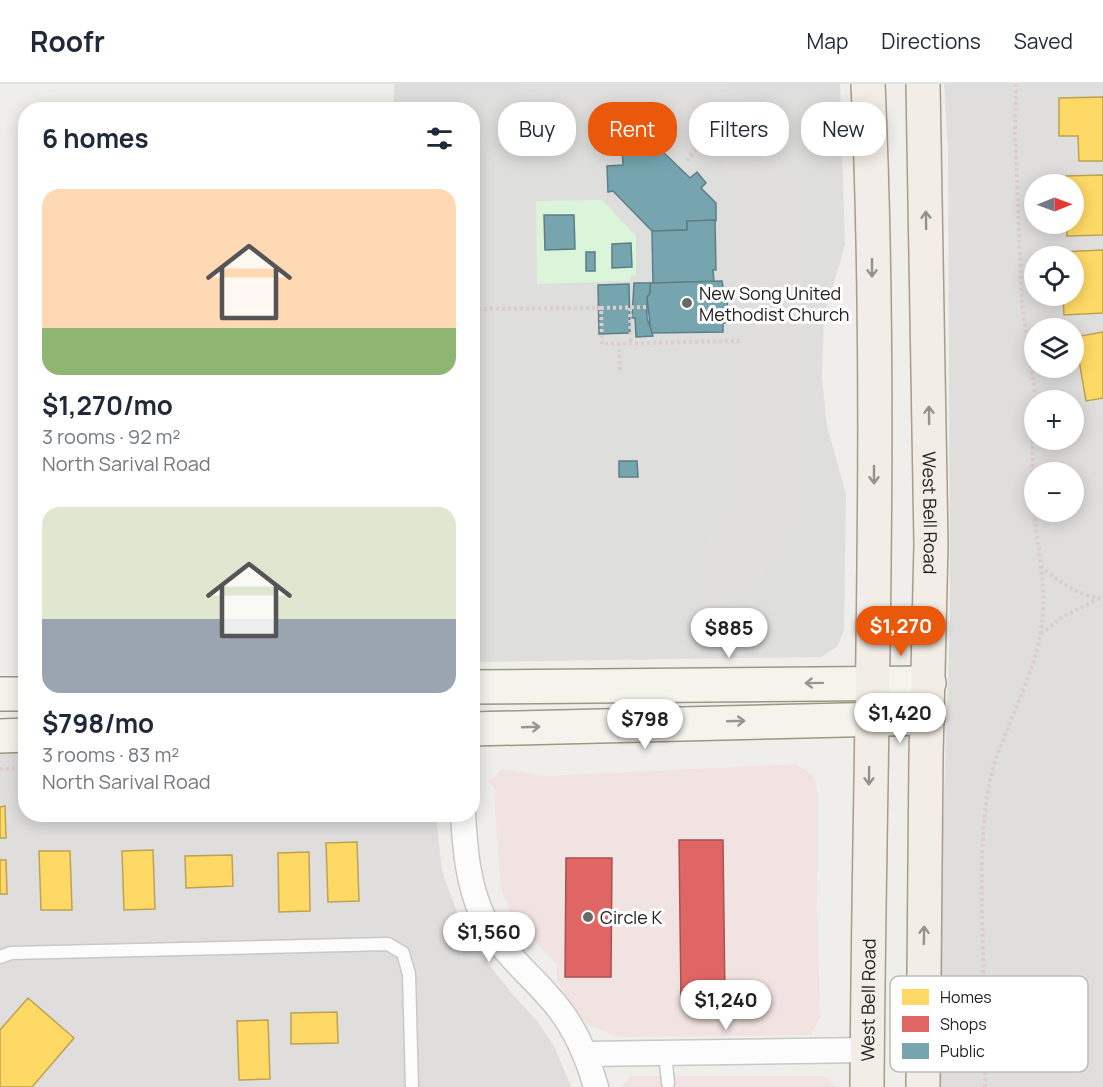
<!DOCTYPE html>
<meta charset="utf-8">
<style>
body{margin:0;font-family:Manrope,sans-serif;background:#f2f2f3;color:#1f2937;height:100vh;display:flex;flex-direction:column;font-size:22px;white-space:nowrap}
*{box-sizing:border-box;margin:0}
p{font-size:20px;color:#747a83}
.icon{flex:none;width:33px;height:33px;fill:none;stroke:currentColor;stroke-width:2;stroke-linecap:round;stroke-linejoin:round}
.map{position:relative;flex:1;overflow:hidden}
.details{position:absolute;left:18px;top:18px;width:462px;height:720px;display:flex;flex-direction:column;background:#fff;border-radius:24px;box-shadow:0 3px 15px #0003}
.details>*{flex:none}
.hud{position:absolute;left:498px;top:18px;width:514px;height:54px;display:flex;gap:12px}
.needle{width:39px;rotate:89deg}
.controls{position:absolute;left:1024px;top:90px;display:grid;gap:12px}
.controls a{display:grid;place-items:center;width:60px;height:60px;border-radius:50%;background:#fff;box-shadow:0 3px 15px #0003;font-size:30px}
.price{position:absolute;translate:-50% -51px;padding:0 14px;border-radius:21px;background:#fff;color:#222;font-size:20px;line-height:39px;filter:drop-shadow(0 2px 3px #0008)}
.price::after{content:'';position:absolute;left:50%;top:36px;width:18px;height:14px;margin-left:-9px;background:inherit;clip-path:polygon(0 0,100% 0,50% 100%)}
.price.active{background:#ea580c;color:#fff}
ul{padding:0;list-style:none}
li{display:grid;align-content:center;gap:12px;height:318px;padding:0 24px}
li span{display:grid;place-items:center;height:186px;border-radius:18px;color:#555}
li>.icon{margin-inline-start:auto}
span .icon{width:108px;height:108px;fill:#fffc;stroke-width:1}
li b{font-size:26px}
h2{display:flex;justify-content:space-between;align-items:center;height:72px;padding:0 24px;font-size:26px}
.chip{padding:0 21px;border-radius:24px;background:#fff;box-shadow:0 3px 15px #0003;font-size:21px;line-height:54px}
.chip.active{background:#ea580c;color:#fff}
header{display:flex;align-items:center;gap:36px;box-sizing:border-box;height:84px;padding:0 30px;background:#fff;border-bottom:2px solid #e0e1e3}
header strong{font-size:28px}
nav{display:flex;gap:33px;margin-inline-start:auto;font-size:21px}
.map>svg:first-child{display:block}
.residential{fill:#dfdedc;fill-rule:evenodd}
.commercial{fill:#f1e3e1}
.religious{fill:#dededc}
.park{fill:#daf5da}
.parking{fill:#e0dfde}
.homes{fill:#ffd966;stroke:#bda252;stroke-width:1.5}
.shops{fill:#e06666;stroke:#a75252;stroke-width:1.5}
.public{fill:#76a5af;stroke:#5d7e85;stroke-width:1.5}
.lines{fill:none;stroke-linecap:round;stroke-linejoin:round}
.service-casing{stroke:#c9c8c7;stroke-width:15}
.minor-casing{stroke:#c9c8c7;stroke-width:27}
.secondary-casing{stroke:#999a82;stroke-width:36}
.primary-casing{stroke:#a79c86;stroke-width:36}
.path{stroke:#dccecd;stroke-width:4;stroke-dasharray:3 3;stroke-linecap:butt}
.service{stroke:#fdfcfc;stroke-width:12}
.minor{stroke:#fdfcfc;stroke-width:24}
.secondary{stroke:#f4f4ed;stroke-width:33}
.primary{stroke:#f3ede7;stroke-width:33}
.oneway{stroke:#95928e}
.oneway2{stroke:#969692}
.poi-dot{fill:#6a6968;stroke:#fff;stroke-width:2}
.labels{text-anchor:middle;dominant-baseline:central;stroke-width:6;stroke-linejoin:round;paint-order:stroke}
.poi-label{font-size:18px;fill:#222;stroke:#fff;text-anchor:start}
.street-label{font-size:18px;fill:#222;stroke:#fff}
.key{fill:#fff;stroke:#bdbdbd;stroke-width:1.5}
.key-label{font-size:16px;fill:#222}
</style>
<header>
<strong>Roofr</strong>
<nav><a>Map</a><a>Directions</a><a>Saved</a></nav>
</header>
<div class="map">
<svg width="1103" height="1003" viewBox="0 0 1103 1003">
<rect width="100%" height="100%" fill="#f0eeeb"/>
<g class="residential">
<path d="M944,0H1103V1003H940L938,897L950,536L948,65ZM1035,100H1074V140H1035ZM1035,172H1074V212H1035ZM1035,244H1074V284H1035ZM1035,316H1074V356H1035ZM1035,388H1074V428H1035Z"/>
<path d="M0,666H25L26,730L436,731L442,787L465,850L513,911L537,937L555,964L571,1003H0Z"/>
</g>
<g class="commercial">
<path d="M795,680L814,692L818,712L817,824L820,933L811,951L618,953L586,940L557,897V881L513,834L500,802L494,705L489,697L502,685L546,692Z"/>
<path d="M631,992H821L828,994L837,1003H621Z"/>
</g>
<path class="religious" d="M394,0H840L845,161L824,232L822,293L827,342L846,410L844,546L837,563L821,573L473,578L472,26L394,25Z"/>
<path class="park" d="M602,116L636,152V191L631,192L630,197L537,200L536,117Z"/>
<path class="parking" d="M522,0H727L765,33L772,50L760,58H767L768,63L797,102L803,197L804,366L801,405L786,454L767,484L738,512L711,530L701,515L700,484L690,471L722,444L738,418L744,390L745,334L740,120L731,92L711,63L719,53L711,43L705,42L698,51L680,42L643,31L534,32L532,16L523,15Z"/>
<g class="homes">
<path d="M1103,13V77H1079L1078,52H1059V14Z"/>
<path d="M1103,91V151L1067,152V140H1074V100H1066V92Z"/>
<path d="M1103,166V229L1064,231L1063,212H1074V172H1061V168Z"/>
<path d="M1103,248V314L1086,317L1075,253Z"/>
<path d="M5,722L6,754H0V723Z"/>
<path d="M357,758L359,817L328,818L326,759Z"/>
<path d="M153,766L155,825L124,826L122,767Z"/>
<path d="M39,767H70L72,826H41Z"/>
<path d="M309,768L310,827L279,828L278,769Z"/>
<path d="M232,771L233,802L186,804L185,772Z"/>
<path d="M0,776H6L7,810H0Z"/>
<path d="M28,914L74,954L32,1003H0V946Z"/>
<path d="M337,928L338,959L291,960V929Z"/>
<path d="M268,936L270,995L239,996L237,937Z"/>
</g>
<g class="shops">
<path d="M679,756H723L725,916H681Z"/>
<path d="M566,774H612L611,893H565Z"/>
</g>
<g class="public">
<path d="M637,43L654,59L659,53L668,62L663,68L690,94L697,88L706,99L701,104L716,119V137H687V146L652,147L613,107L608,108L607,82L623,81L621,45Z"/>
<path d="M544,131H574L575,165L545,166Z"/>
<path d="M715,136L716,186H713L714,198L653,199L652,147L687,146V137Z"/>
<path d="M631,159L632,183L612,184V160Z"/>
<rect x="586" y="168" width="9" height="19"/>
<path d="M722,197L725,215L727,214L728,230H725V239H723V248L651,249L647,213L650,209V199Z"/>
<path d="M634,199H650V209L647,213V234L653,252L636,253L635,234H632Z"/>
<path d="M629,200L630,249L599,250L598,201Z"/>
<path d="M619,377H637L638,393H619Z"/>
</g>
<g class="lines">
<g class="service-casing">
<g id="service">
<path d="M0,873L11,869L388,860L403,869L409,890L412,1003"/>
<path d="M665,969L668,999"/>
</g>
</g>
<g class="minor-casing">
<g id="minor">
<path d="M463,730C465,765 468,801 483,833C498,865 528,888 550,914C573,939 587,971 596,1003"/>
<path d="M585,970L867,966"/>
</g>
</g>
<g class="secondary-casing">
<g id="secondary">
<path d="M472,603L929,599"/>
<path d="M0,610H26"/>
<path d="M472,645L928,634"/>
<path d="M0,652L26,651"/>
</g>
</g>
<g class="primary-casing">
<g id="primary">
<path id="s1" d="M923,0L931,460L926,672L923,1003"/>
<path id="s2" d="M867,1003C869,669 883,334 868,0"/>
</g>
</g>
<g class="path">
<path d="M1016,0L1015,47L1022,220L1036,316"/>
<path d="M687,77L697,64L726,37"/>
<path d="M601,224L647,223"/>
<path d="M630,224L631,259"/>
<path d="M472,225L601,224L602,260L740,257"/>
<path d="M619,259L620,289"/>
<path d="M1041,482C1056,496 1081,514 1103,514"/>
<path d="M1041,550L1062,533L1098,515"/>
<path d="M0,685L26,684"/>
<path d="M985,1003C989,907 974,809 987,713C996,649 1040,593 1043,528C1045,494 1037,461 1034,428C1031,393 1032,359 1035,324"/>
</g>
<use href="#service" class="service"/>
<use href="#minor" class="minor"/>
<use href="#secondary" class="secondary"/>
<use href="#primary" class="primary"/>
</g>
<defs><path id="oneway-shaft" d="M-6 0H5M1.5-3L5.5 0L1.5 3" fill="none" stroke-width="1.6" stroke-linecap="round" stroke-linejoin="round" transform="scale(1.5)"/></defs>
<g class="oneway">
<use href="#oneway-shaft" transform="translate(926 136) rotate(-91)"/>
<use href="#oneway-shaft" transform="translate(872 184) rotate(90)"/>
<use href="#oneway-shaft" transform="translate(929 331) rotate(-91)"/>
<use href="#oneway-shaft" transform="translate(874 391) rotate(90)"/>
<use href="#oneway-shaft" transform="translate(869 692) rotate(91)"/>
<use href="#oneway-shaft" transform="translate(924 851) rotate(-89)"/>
</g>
<g class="oneway2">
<use href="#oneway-shaft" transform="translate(814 599) rotate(179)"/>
<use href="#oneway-shaft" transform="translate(736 637) rotate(-2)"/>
<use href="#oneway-shaft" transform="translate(531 643) rotate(-2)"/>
</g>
<g class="poi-dot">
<circle cx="687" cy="219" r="6"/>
<circle cx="588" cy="833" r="6"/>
</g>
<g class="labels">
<g class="poi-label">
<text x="699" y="209">New Song United<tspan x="699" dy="21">Methodist Church</tspan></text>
<text x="600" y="833">Circle K</text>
</g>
<g class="street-label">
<text stroke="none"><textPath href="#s1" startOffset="429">West Bell Road</textPath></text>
<text stroke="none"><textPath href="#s2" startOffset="87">West Bell Road</textPath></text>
</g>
</g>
<rect x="890" y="892" width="198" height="96" rx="9" class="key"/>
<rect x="902" y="905" width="27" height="16" fill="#ffd966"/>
<rect x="902" y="932" width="27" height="16" fill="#e06666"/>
<rect x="902" y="959" width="27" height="16" fill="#76a5af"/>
<g class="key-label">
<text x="940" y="919">Homes</text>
<text x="940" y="946">Shops</text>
<text x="940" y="973">Public</text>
</g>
</svg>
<div class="controls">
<a><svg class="needle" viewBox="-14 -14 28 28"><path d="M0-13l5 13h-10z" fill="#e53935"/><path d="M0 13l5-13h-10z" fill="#747a83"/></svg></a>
<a><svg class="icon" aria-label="locate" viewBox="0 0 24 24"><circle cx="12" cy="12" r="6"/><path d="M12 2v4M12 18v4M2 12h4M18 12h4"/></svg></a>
<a><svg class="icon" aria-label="layers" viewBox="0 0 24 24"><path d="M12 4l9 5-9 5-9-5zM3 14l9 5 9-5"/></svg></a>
<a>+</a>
<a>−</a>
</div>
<b class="price active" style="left:901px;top:573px">$1,270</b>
<b class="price" style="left:729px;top:575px">$885</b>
<b class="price" style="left:900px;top:660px">$1,420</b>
<b class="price" style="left:645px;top:666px">$798</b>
<b class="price" style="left:489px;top:879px">$1,560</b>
<b class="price" style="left:726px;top:947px">$1,240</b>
<div class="hud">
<a class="chip">Buy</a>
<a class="chip active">Rent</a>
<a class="chip">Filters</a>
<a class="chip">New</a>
</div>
<section class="details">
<h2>6 homes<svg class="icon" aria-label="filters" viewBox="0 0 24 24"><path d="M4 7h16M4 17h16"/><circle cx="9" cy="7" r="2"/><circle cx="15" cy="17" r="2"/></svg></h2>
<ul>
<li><span style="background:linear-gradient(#ffd9b3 75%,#8fb573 0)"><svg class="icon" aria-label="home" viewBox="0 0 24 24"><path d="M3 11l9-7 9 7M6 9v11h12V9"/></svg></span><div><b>$1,270/mo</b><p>3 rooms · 92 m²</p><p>North Sarival Road</p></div></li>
<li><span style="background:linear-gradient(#dfe7d0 60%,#9aa5b1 0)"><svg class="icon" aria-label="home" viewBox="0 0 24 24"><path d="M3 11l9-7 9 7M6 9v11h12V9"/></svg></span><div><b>$798/mo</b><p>3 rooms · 83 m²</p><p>North Sarival Road</p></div></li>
</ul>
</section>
</div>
